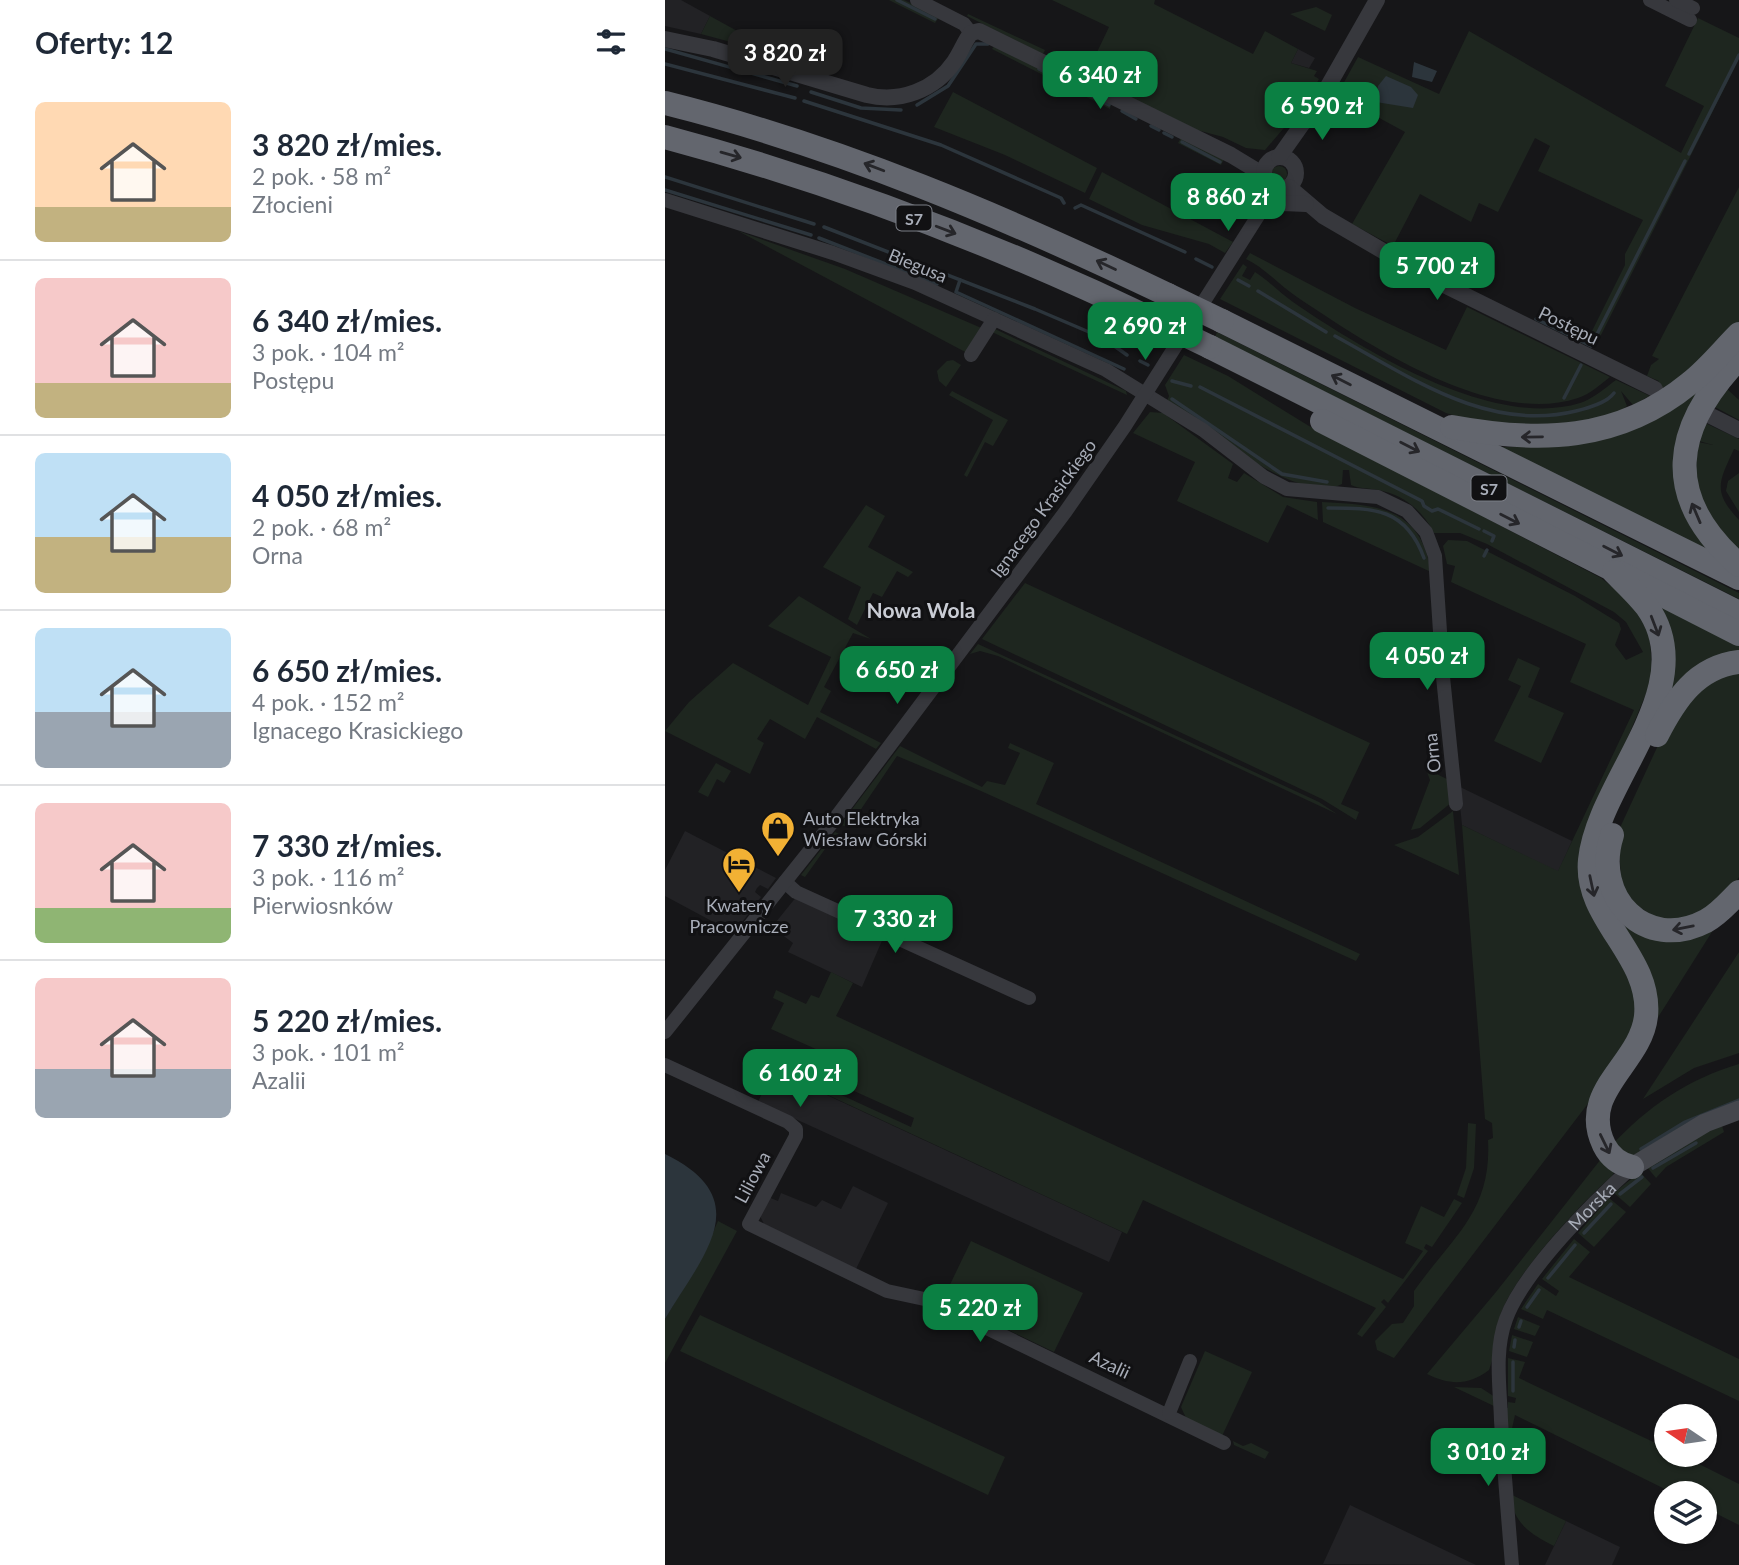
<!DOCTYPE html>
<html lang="pl">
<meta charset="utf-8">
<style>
body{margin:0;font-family:Lato,sans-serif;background:#f6f6f7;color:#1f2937;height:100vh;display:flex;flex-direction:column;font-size:26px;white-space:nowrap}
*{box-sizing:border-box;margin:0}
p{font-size:23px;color:#747a83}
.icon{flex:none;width:38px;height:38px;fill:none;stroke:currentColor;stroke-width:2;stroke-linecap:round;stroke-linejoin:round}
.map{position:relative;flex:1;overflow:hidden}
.details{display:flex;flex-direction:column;background:#fff;width:665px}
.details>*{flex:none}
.needle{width:46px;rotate:283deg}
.tools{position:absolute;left:989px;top:1404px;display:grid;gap:14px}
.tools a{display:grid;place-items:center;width:63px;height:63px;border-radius:50%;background:#fff;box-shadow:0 2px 5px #0004;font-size:35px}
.price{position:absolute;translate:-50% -60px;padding:0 16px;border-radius:14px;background:#0b8043;color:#fff;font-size:23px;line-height:46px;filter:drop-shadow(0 2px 4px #0008)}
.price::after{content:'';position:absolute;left:50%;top:42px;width:21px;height:16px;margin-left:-10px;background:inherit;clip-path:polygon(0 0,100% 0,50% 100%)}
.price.current{background:#222;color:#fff}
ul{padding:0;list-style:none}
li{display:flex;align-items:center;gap:21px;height:175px;padding:0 35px}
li+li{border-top:2px solid #e0e1e3}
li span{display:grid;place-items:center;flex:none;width:196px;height:140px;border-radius:10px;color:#555}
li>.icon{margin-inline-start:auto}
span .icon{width:84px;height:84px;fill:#fffc;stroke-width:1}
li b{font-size:30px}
h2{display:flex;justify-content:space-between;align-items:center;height:84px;padding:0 35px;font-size:30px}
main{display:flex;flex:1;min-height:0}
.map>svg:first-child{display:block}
.built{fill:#222225}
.green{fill:#1e261f;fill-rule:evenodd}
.water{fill:#2c353c}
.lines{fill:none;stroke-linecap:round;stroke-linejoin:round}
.stream{stroke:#2c353c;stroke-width:3.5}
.minor{stroke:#37383d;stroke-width:14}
.tertiary{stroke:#37383d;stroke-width:16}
.secondary{stroke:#45474d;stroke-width:19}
.motorway{stroke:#63666e;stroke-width:24}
.motorway-bridge{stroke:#63666e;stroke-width:24}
.oneway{stroke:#26262a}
.labels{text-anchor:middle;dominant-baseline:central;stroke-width:6;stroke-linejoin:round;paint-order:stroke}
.shield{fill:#111113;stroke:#7b7e86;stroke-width:2}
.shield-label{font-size:16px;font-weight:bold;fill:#a8adb8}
.street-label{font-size:18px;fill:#a8adb8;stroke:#111113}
.poi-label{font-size:18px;fill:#a8adb8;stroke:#111113;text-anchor:start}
.quarter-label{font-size:21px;font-weight:bold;fill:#c9ccd4;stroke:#111113}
</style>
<main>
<section class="details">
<h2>Oferty: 12<svg class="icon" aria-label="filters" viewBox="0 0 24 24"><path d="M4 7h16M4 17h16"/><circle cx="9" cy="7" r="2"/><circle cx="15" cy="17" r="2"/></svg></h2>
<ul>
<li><span style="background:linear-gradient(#ffd9b3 75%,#c2b280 0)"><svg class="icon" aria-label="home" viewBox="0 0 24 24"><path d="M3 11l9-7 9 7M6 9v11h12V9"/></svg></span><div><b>3 820 zł/mies.</b><p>2 pok. · 58 m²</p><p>Złocieni</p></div></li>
<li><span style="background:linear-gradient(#f6c9c9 75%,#c2b280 0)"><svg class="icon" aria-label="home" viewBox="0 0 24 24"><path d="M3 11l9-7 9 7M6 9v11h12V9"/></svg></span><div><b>6 340 zł/mies.</b><p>3 pok. · 104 m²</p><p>Postępu</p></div></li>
<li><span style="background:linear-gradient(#bfe0f5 60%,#c2b280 0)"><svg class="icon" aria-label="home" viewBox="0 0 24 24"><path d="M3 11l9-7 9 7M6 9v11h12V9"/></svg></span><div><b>4 050 zł/mies.</b><p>2 pok. · 68 m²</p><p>Orna</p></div></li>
<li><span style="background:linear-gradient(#bfe0f5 60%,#9aa5b1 0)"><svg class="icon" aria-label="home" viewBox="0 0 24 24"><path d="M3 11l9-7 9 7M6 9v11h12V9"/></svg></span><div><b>6 650 zł/mies.</b><p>4 pok. · 152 m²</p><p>Ignacego Krasickiego</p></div></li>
<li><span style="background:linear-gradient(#f6c9c9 75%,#8fb573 0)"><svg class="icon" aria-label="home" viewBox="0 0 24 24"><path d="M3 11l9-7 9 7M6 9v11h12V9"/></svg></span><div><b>7 330 zł/mies.</b><p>3 pok. · 116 m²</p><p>Pierwiosnków</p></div></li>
<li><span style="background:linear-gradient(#f6c9c9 65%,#9aa5b1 0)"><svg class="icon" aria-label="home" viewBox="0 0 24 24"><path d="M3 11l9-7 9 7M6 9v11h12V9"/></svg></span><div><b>5 220 zł/mies.</b><p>3 pok. · 101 m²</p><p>Azalii</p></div></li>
</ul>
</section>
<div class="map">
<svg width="1074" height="1565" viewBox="0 0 1074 1565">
<rect width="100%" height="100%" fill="#161618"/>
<g class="built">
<path d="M0,0H16L45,16L36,34L0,26Z"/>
<path d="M633,49L650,58L644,68L626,63Z"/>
<path d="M793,786L907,841L893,872L797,825Z"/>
<path d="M20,831L111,878L103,889L95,885L92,888L90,892L96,897L69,933L0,896V870Z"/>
<path d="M132,896L219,936L197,987L123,952L128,943L107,927Z"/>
<path d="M108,1070L457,1232L444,1262L93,1102Z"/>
<path d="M188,1186L223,1203L191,1269L99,1224L96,1218V1210L103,1197L113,1201L116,1193L151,1207L157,1200L176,1209Z"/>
<path d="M685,1505L811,1565L658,1564Z"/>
<path d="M901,1521L955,1547L947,1565H880Z"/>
</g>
<g class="green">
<path d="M224,0H239L274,17L270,23Z"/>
<path d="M387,0H490L489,4L588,54L600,31L633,49L626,63L652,71L649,76L654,79L642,101L600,150L581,148L558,137L532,130L430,80L431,73L424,69L444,27Z"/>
<path d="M651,7L667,15L660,31L625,14Z"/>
<path d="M303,14L380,50L378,54L302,16Z"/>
<path d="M45,16L114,54V55L36,34Z"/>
<path d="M1033,18L1074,38V59L932,343L923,339L960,265V254L978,220L873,171L885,146L870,138L833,212L814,203L806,222L755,194L728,246L687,224L740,132L672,95L693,57L774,94L804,31L1016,153L1039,106L1000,86Z"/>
<path d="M330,45L446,103L445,109L327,49Z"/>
<path d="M288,92L432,168L420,193L340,155L269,127Z"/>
<path d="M516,138L559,159L556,165L513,143Z"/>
<circle cx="614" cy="174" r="8"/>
<path d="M437,172L568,242L560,253L544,244L477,225L424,199Z"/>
<path d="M1074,187V324C1066,332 1036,368 1028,371C1010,379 988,395 968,405L956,391L962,406C915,444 836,431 781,413L555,299L578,264L582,267L577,276L585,280L590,272C604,281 615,293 628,302C698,350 828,430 915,403C928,399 940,388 951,380L985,396L994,381L982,376L986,365L994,359L987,356Z"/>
<path d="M73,231L180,269L321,330L304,354Z"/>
<path d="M585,253L690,308L781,350L802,307L945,377C935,385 925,394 913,398C826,427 702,344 632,297C615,286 600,268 581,259Z"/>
<path d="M330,329L461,391L462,395L327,332Z"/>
<path d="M552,332L1074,593V599L550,337Z"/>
<path d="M519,355L563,376L644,426L936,578L965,601L984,630L988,677L927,823L969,982L972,1024L931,1093L729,1358L712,1350L710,1341L727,1324L738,1323L749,1306V1291C787,1237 827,1212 823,1140L828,1138L827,1123L820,1119L797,825L893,871L969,710L905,682L921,644L786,582L790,566L782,564L778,546L783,540L802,541L910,596L954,623L956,629L950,645L961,660L978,652L961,622L949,612L822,544L795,533H769C758,511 738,494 713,490C704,488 694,489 686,485L684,470H678L677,484C635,507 537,426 502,401L504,396L500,385Z"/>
<path d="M288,360L296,365L281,387L274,381L272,371L282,361Z"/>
<path d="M1035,386L1018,431L1051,555L836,447H886Z"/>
<path d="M1061,388L1074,400V420L1048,406Z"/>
<path d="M287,391L343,420L328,446L320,442L302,477L299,475L328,420L284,395Z"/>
<path d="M485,412L498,413L568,464L563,478L572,482L579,473L618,497L652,502L653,520L622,505L603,543L512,501L530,462L468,433Z"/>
<path d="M1038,422L1074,439V451L1069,449C1054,482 1047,491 1074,520V557L1029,495L1033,442L1048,445L1034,441Z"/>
<path d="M1074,473V512L1061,491L1063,481Z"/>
<path d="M657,502C712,505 756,507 766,572L658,522Z"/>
<path d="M201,505L220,516L203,547L248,572L243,577L232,571L217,597L208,593L192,625L183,619L196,587L158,567Z"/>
<path d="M360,583L705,743L676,804L694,812L691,820L657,799L317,639Z"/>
<path d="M984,594L1074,639V655C1044,663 1023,675 1004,700C991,723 980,747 968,771C944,822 905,896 977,929C1006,941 1033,934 1057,916L985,1030C1000,960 934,932 930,872C928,825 978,743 999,699C1005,674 1009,646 998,622C994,613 985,602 984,594Z"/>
<path d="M134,596L206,639L188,633L159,687L166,691L155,712L216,743L211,749L152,717L140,739L105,719L92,739L99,743L85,774L0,731L24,702L68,663L143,705L166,657L103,626Z"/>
<path d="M313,644L654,802L672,814L333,656L315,651L305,654Z"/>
<path d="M853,658L875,668L863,697L899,713L876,763L829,741L856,686L843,680Z"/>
<path d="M1074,669V877C1054,911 1034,913 998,923L957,895L953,832L995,741L1042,679Z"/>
<path d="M345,743L389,763L371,804L695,954L691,961L316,791L232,756L184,827L175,825L235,746L317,787L322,781L340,785L355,753L343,748Z"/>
<path d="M51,763L66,771L59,783L52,779L43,797L33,792Z"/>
<path d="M761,769L784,780L787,802L755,828L746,830L765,780Z"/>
<path d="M788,811L794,875L729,845L753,837Z"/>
<path d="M170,832L174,834L170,835L140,877L136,875Z"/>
<path d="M1074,952V1053L1029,1068L978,1099Z"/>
<path d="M166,972L188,983L171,1016L738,1279L758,1251L740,1243L756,1206L779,1217L789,1199L797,1203L767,1247L761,1244L759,1248L763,1251L723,1303L719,1299L716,1302L721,1307L697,1337L692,1334L711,1308L478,1200L462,1234L137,1083L153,1050L106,1029L119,1003L108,998L111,990L141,1004L146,995L154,998ZM149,1073L249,1118L246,1127L146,1081Z"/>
<path d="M1074,1064V1105L971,1157L946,1146C982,1107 1023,1079 1074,1064Z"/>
<path d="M803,1123L811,1124L809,1168L799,1198L792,1195L801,1168Z"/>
<path d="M1057,1126L1059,1132L1001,1167L991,1178L982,1167L1030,1137Z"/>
<path d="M936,1159L949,1172L947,1176C914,1205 857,1267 839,1306C829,1326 832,1351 824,1370C803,1386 784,1385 762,1374L831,1292Z"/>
<path d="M975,1172L986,1184L965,1207L949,1193Z"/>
<path d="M944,1198L961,1212L929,1247L913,1233Z"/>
<path d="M53,1221L72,1231L0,1363V1319L39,1253Z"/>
<path d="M909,1239L925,1252L904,1277L1074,1359V1401L882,1310L878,1319L856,1309L873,1284L891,1296L894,1291L877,1279Z"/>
<path d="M306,1241L418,1293L389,1352L278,1299Z"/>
<path d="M35,1315L340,1457L323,1495L15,1351Z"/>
<path d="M853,1317L875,1326L870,1336L849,1329Z"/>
<path d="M847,1335L868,1342L862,1357L844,1351Z"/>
<path d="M540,1351L587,1372L557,1436L521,1418L516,1407Z"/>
<path d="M843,1358L860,1362L854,1378L1001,1448V1454H1014L1074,1484V1525L1040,1508V1493H1008L850,1415L842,1451L839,1408H843V1402L850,1403L851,1398L843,1396Z"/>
<path d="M789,1387L816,1388L830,1397L831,1407Z"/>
<path d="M568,1441L578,1446L586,1443L604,1452L600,1459L569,1445Z"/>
<path d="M845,1494L901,1521L889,1546C865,1534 848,1523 845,1494Z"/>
</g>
<g class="water">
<path d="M749,62L772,71L767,82L747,77Z"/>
<path d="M721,76L746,87L753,95L748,108L711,102L713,86Z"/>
<path d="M0,1154C94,1200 37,1256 0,1319Z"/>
</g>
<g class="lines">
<g class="stream">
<path d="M232,0L270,19"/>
<path d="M0,49L132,86"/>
<path d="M0,64L130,98"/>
<path d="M374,69L444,105"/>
<path d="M146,92L196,108L236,110"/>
<path d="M139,101L276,145L396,198L399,203"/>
<path d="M252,105L283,86L311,44H323"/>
<path d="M457,111L471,119"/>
<path d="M486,126L494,130"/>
<path d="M499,133L507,137"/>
<path d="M517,142L555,162"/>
<path d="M1024,154L1074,55"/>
<path d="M0,177L149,224"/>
<path d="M0,190L146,235"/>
<path d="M410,208L416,205L520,252"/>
<path d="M159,227L370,309L438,338L462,355"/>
<path d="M154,238L272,284"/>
<path d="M531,259L547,267"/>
<path d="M295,280L291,292L459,369"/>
<path d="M573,280L584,286"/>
<path d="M593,291L661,332"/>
<path d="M871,319L926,346L1020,161"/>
<path d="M670,336C744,376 822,433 911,411C923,408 942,403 949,393"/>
<path d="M475,361L483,365"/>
<path d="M507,381L526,386"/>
<path d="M535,387L757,501L759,506L767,511L773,509L814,529"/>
<path d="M899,398L916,365"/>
<path d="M507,399L617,474L662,482"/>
<path d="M663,508C709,508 741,508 759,558"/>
<path d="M819,531L829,536L827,541"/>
<path d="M819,556L822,550"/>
<path d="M976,1149L1020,1122L1074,1100"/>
<path d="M988,1168L1031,1143"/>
<path d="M955,1194L977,1177"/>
<path d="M919,1233L946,1204"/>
<path d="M883,1278L910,1245"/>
<path d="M862,1307L874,1290"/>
<path d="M854,1327L856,1321"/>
<path d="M849,1347L850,1340"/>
<path d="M848,1362V1391"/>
</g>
<g class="minor">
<path d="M252,0L299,24L306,33"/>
<path d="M985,0L1025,20"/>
<path d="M1011,0L1028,8"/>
<path d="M0,200L168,253L250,283L441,370L538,430L599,477L622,489L713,497L742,511L761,532L770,556L778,677L791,804"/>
<path d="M306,355L329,319"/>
<path d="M120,882L131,892L364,998"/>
<path d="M0,1032L166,824L401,511L460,426L610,189"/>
<path d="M0,1065L123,1122L131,1129V1136L84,1224L222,1291L264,1300L559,1443"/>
<path d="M504,1413L525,1361"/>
<path id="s1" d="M847,1565C843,1517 839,1469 836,1420C835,1387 829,1351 841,1319C858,1272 929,1201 967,1167"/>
</g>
<g class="tertiary">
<path d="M0,39L48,49L202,95C235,103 270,90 289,62C296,52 299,42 306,33L314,31L566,155L599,175"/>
<circle cx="615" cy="173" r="16"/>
<path d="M614,157L638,123L645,118L712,0"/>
<path d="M624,187L658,216L759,275L990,389"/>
<path d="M598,210L618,203L641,204"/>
<path d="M1042,414L1074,430"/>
</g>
<path class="secondary" d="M967,1167L1040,1123L1074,1110"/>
<g class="motorway">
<path d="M0,103C176,147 340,217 503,295"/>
<path d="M0,137C169,182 333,245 491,321"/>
<path d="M557,321L1074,578"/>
<path d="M545,347L1074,613"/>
<path d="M1074,358C1007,428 996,497 1074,565"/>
<path d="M657,421L1074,634"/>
<path d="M787,427C874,443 953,442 1025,383C1043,369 1058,350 1074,334"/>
<path d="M949,572C960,583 972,594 982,607C1039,687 933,780 925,860C919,919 987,956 981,1016C976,1064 913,1091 939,1145C945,1157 954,1164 967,1167"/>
<path d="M992,735C1010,700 1031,667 1074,662"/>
<path d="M947,835C927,897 980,953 1041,921C1054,914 1064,902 1074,892"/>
</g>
<g class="motorway-bridge">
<path d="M503,295L557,321"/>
<path d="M491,321L545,347"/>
</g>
</g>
<defs><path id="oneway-shaft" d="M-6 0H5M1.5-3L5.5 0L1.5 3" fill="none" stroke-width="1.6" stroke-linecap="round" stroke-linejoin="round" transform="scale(1.75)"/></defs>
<g class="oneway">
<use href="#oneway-shaft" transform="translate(66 155) rotate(16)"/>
<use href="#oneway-shaft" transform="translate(209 167) rotate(-159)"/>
<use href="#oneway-shaft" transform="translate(281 230) rotate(21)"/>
<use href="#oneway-shaft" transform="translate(441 265) rotate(-155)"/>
<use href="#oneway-shaft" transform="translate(676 380) rotate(-153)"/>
<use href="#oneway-shaft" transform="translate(867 437) rotate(179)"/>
<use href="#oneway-shaft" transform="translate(745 447) rotate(27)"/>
<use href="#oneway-shaft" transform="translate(1031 513) rotate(-113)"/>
<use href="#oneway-shaft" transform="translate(845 519) rotate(27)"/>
<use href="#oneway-shaft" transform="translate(948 551) rotate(27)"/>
<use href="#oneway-shaft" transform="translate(990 626) rotate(69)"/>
<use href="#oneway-shaft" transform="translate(927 886) rotate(78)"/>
<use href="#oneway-shaft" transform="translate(1018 928) rotate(169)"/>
<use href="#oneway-shaft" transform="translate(940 1144) rotate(64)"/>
</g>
<defs>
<g id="shop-pin" transform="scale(1.75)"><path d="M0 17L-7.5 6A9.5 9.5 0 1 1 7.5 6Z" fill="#f2b134" stroke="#111113"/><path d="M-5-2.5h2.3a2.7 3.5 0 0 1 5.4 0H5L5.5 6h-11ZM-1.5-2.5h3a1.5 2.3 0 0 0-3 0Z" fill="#111"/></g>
<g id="hotel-pin" transform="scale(1.75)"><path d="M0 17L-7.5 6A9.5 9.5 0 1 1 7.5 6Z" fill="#f2b134" stroke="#111113"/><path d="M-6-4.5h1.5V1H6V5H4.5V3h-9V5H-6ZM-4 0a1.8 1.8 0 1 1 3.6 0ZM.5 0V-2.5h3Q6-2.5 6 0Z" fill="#111"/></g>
</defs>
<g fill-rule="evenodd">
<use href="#shop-pin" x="113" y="828"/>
<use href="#hotel-pin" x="74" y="864"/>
</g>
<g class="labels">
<g class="shield">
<rect x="231.5" y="205.5" width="35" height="25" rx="5"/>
<rect x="806.5" y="475.5" width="35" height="25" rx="5"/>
</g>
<g class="shield-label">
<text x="249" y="218">S7</text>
<text x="824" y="488">S7</text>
</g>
<g class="street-label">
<text transform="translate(253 265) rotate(22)">Biegusa</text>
<text transform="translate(904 325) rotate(26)">Postępu</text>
<text transform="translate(378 508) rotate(-54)">Ignacego Krasickiego</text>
<text transform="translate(767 753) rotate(-96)">Orna</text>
<text transform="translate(87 1177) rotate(-62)">Liliowa</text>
<text stroke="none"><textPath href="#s1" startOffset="390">Morska</textPath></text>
<text transform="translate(445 1364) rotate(25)">Azalii</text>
</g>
<g class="poi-label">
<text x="138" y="818">Auto Elektryka<tspan x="138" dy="21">Wiesław Górski</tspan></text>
<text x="74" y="905" text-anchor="middle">Kwatery<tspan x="74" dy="21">Pracownicze</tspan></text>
</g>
<g class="quarter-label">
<text x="256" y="609">Nowa Wola</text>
</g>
</g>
</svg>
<div class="tools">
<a><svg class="needle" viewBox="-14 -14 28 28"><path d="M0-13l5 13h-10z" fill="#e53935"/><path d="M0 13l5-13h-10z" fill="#747a83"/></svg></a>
<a><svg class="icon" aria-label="layers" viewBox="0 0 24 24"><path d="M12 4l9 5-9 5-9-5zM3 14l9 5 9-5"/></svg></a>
</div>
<b class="price current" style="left:120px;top:89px">3 820 zł</b>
<b class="price" style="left:435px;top:111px">6 340 zł</b>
<b class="price" style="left:657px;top:142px">6 590 zł</b>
<b class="price" style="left:563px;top:233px">8 860 zł</b>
<b class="price" style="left:772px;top:302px">5 700 zł</b>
<b class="price" style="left:480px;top:362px">2 690 zł</b>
<b class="price" style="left:762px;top:692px">4 050 zł</b>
<b class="price" style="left:232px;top:706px">6 650 zł</b>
<b class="price" style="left:230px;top:955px">7 330 zł</b>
<b class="price" style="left:135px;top:1109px">6 160 zł</b>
<b class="price" style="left:315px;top:1344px">5 220 zł</b>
<b class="price" style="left:823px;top:1488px">3 010 zł</b>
</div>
</main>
